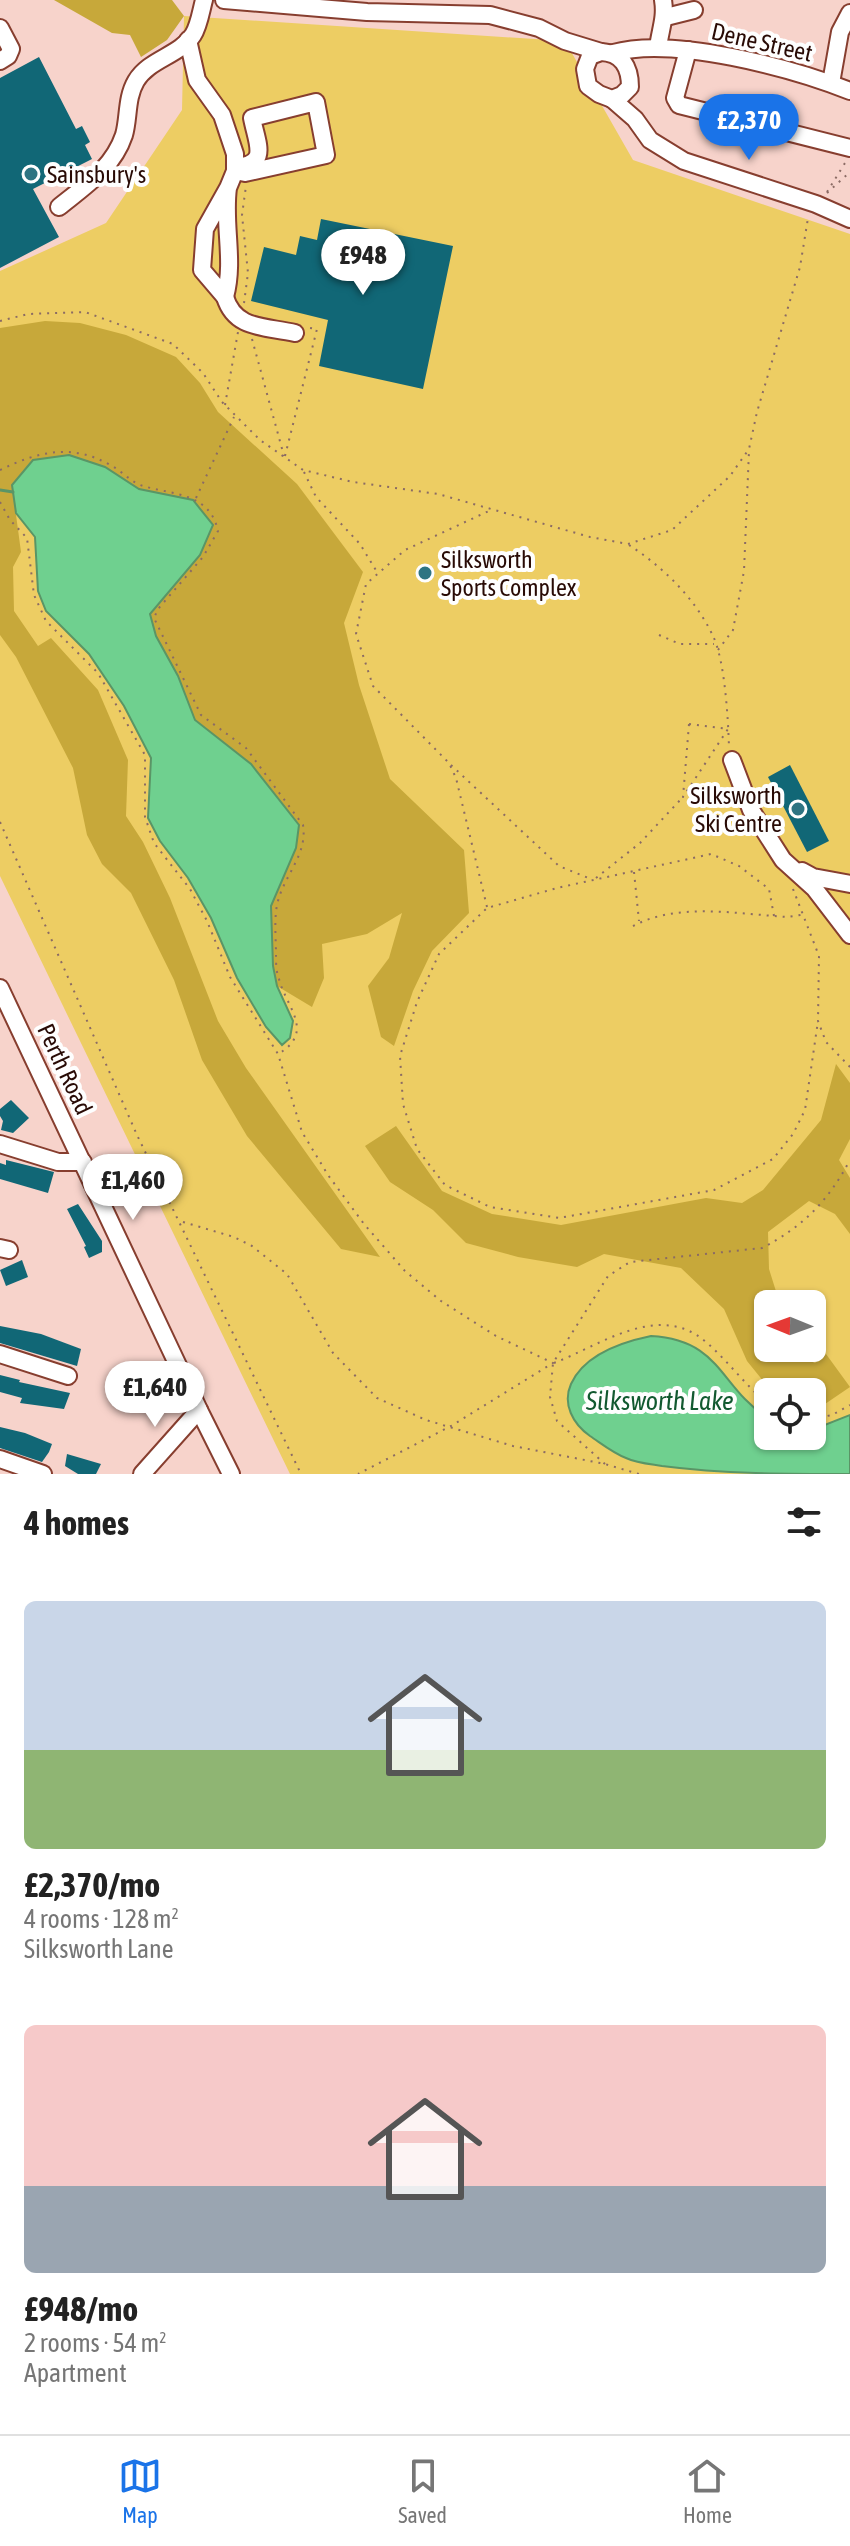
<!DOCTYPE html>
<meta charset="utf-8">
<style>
body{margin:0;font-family:"Asap Condensed",sans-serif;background:#f6f6f6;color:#222;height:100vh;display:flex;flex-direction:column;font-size:30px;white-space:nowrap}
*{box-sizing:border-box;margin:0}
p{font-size:26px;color:#767676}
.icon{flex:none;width:44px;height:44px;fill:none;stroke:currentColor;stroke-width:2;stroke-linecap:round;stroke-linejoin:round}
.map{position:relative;height:1474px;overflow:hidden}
.drawer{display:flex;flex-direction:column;background:#fff;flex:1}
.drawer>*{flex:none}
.needle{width:52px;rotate:271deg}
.fabs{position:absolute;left:754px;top:1290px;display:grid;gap:16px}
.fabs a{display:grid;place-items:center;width:72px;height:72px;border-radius:12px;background:#fff;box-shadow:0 2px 6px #0004;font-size:40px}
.price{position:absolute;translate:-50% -68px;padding:0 18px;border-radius:28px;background:#fff;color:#222;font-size:26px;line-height:52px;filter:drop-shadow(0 2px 4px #0008)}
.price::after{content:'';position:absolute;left:50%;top:48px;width:24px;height:18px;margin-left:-12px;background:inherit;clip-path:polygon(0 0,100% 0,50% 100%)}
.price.current{background:#1a73e8;color:#fff}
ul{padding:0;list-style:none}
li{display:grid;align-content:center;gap:16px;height:424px;padding:0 24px}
li span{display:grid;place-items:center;height:248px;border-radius:12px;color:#555}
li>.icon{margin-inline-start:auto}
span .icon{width:144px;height:144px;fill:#fffc;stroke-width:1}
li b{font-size:34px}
h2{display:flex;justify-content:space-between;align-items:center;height:96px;padding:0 24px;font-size:34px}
.tab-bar{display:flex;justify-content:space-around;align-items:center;height:112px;border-top:2px solid #e0e0e0;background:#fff;font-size:22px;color:#767676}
.tab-bar a{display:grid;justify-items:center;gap:4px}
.tab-bar .current{color:#1a73e8}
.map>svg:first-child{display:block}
.green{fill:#edcd63;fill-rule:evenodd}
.forest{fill:#c7a83a}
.water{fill:#6fd08f;stroke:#5a9566;stroke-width:2}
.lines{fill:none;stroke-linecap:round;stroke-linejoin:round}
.stream{stroke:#5a9566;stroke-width:3}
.building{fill:#116776}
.minor-casing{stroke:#873e2f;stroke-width:20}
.path{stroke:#8b6b64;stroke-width:2;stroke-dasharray:2 6;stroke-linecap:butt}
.minor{stroke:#fff;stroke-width:16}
.poi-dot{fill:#2e7482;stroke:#fefefe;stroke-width:3}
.labels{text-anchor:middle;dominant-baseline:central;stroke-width:8;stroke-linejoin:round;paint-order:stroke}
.street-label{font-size:24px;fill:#280a05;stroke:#fefefe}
.poi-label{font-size:24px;fill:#280a05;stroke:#fefefe;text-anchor:start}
.water-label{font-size:26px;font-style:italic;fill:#125930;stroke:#fefefe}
</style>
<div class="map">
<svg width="850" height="1474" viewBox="0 0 850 1474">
<rect width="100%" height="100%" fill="#f7d3cb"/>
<path class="green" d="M184,16L565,41L633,160L850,234V1474H290L0,876V271L106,223L182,110ZM768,1304H812V1348H768ZM768,1392H812V1436H768Z"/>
<g class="forest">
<path d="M54,0H172L184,16L167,40L141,57L130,35L112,33Z"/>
<path d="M45,321L80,323L126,335L176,357L200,383L218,412L297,484L363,572L344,623L359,685L390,779L464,850L469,913L432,951L413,991L394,1046L381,1037L368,986L389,958L402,913L367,934L322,944L324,978L312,1007L277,986L273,966L271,906L296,848L251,764L195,720L178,676L156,636L150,614L200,555L193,500L139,489L105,467L12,485L21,552L13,567L14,611L38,646L51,638L98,690L128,760L126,816L143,842L170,898L218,1021L246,1068L380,1257L341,1249L247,1136L202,1060L174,980L131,893L102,864L87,835L73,768L16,657L0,635V328Z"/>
<path d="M836,1064L850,1083V1139L839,1160L850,1178V1234L835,1214L809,1201L768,1232L769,1269L780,1304H768V1348H796L800,1357L815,1363L826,1354L850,1387L825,1404H812V1392H772L747,1361L724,1309L681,1268L604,1254L577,1267L518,1257L466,1243L433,1210L390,1182L365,1146L396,1126L442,1191L492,1214L561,1225L706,1198L742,1203L763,1190L821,1120Z"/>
</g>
<g class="water">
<path d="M69,455L105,467L139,489L193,500L213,525L200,555L150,614L156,636L178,676L195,720L251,764L299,825L296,848L271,906L273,966L277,986L293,1021L290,1038L282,1045L266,1027L237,978L211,918L188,878L160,841L148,818L151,758L124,706L89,654L46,611L38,591L35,537L16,513L12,485L33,460Z"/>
<path d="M651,1336C722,1340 719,1387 768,1418V1436H812V1430L850,1415V1474C787,1474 724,1474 662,1466C650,1464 637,1463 626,1458C613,1453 602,1444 590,1436C573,1424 562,1404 571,1384C584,1355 622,1342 651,1336Z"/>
</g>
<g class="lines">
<path class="stream" d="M0,490L13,492"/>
</g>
<g class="building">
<path d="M39,57L76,129L82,126L90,142L85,145L92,159L33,189L59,237L0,268V78Z"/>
<path d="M321,219L453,246L423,389L319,366L328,320L251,301L264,247L296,255L300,236L317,240Z"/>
<path d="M790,765L829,841L807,852L768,777Z"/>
<path d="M11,1100L29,1118L13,1133L1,1130L3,1121L0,1116V1109Z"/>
<path d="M6,1160L54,1172L48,1193L0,1179V1163L6,1165Z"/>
<path d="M78,1204L102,1241V1252L89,1258L84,1247L86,1246L67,1209Z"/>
<path d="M22,1260L28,1277L6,1286L0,1270Z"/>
<path d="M0,1326L41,1334L81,1349L77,1366L0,1343Z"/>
<path d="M0,1375L20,1380L19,1382L70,1393L64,1409L20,1403L22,1398L0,1392Z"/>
<path d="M0,1427L25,1433L52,1444L49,1452L42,1462L0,1448Z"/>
<path d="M67,1454L101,1464L96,1474H78L65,1466Z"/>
</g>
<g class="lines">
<g class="minor-casing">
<g id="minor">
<path d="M224,0L367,12L490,15L539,28L565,41L601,52"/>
<path d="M666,17L694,10"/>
<path d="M0,28L11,49L8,56L0,61"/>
<path d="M188,40L197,80L222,115L235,154V171L228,188L205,229L202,270L225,297C235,260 223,225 228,188"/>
<path d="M658,48C660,30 666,18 663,0"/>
<path d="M688,50L675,98L679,105L850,148"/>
<path d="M601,52C622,53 630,67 630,87L622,95L612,99L599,94L588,86L585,69L590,56Z"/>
<path d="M613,53C673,36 792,68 850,91"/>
<path d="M831,83L840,32L850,13"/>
<path d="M612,99L635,119L650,140L684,161L816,204L850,219"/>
<path d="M235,167C270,165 257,144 252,118L316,102L326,155L245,173L235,171"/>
<path d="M59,207C85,186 113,168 124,135C129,118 126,98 136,81C149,59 179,56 193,35C199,26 201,11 204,0"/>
<path d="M225,297C235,330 265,326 295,333"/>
<path d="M732,760L751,810L783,860L814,888L850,935"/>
<path d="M802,871L813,877L850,884"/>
<path d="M0,988L199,1410L231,1474"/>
<path d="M0,1144L58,1162H83"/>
<path d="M0,1248L9,1250"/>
<path d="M0,1354L68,1376"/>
<path d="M0,1459L43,1474"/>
<path d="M142,1474L199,1410"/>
</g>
</g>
<g class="path">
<path d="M827,192L845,163"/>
<path d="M827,193L850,172"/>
<path d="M244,303L248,273L242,215L246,186"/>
<path d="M0,321L28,314L85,312L173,344L203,373L222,402L260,440L303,470L353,482L438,494L590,537L628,544L672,530L730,476L749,449L757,412L800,267L808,218"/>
<path d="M252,339L284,456"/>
<path d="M225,405L238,332"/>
<path d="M285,456L317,329L310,328"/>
<path d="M0,470C39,451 73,443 112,466C123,472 132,483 143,486C174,495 210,493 218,531L203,557L158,609L154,618L201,715L246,748L303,825C308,855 283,876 277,905C274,921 276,939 276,955C276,962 276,972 279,979C286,1007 316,1032 278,1054"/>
<path d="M304,472L316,497L360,544L377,572"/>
<path d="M196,498L234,417"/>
<path d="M0,502L10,520L27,538L34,595L46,621L98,673L145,755V817L154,843L190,889L207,921L230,977L278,1054L302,1132L328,1175L364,1224L405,1271L441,1301L496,1336L553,1363L451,1426L358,1474"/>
<path d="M629,545C663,567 695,598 713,636C725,661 728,718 729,747"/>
<path d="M659,635L680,644H714"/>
<path d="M718,650L733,630L744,571L749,451"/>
<path d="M689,724L728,729L683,797Z"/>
<path d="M451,765L559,866L591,879"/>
<path d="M0,822L137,1135L301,1474"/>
<path d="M634,872L639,921"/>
<path d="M596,878L640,843L683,797"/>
<path d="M793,889L819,956L818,1021L826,1042L850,1067"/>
<path d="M487,907L456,778L449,763L373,686L356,634L366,584L405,550L491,510"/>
<path d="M774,916L769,889L739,866L711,854L557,888L487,908L439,954L417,1002L400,1056L403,1104L417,1149L445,1185L490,1207L559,1218L714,1190L773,1159L793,1134L805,1110L818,1021"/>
<path d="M633,926C678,902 738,914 787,917L801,915"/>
<path d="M183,1222L234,1237L252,1246L287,1274L333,1353L377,1398L426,1420L513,1446L605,1464L639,1474"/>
<path d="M554,1363C601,1345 659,1301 706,1342C728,1361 745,1385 768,1404"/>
<path d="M812,1419L832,1415L850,1405"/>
<path d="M605,1464L557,1421L550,1397L553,1363L608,1276L630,1262L762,1248C804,1226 828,1201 850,1160"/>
</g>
<use href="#minor" class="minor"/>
</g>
<g class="poi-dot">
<circle cx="31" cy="174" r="8"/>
<circle cx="425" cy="573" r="8"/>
<circle cx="798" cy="809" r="8"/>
</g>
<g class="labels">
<g class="street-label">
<text transform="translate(762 42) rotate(13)">Dene Street</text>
<text transform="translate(65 1069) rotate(65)">Perth Road</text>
</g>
<g class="poi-label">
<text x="47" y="174">Sainsbury's</text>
<text x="441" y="559">Silksworth<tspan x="441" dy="28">Sports Complex</tspan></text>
<text x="782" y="795" text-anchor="end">Silksworth<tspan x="782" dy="28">Ski Centre</tspan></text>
</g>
<g class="water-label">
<text x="660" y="1401">Silksworth Lake</text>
</g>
</g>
</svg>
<div class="fabs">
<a><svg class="needle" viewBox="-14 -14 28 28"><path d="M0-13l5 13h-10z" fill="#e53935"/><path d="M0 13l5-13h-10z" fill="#767676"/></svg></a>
<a><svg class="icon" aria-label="locate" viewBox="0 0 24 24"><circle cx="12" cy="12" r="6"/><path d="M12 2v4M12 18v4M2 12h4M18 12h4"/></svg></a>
</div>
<b class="price current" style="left:749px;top:162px">£2,370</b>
<b class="price" style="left:363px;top:297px">£948</b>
<b class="price" style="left:133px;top:1222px">£1,460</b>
<b class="price" style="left:155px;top:1429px">£1,640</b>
</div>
<section class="drawer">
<h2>4 homes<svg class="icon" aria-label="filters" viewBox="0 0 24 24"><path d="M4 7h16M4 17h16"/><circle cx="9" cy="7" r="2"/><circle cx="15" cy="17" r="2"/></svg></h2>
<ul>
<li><span style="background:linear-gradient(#c9d6e8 60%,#8fb573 0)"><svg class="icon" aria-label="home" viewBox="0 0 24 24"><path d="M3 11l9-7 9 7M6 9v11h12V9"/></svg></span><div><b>£2,370/mo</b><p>4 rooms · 128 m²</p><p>Silksworth Lane</p></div></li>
<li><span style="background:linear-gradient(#f6c9c9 65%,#9aa5b1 0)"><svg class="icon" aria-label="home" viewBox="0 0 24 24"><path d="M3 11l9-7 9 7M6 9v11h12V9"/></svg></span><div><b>£948/mo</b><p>2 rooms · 54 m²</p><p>Apartment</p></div></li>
</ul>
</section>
<nav class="tab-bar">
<a class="current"><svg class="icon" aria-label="map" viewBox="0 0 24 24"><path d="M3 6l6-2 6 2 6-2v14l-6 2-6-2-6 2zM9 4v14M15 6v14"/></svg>Map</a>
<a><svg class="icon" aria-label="saved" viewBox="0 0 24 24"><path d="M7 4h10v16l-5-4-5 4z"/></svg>Saved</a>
<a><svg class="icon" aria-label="home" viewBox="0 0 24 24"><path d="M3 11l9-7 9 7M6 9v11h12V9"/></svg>Home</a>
</nav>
